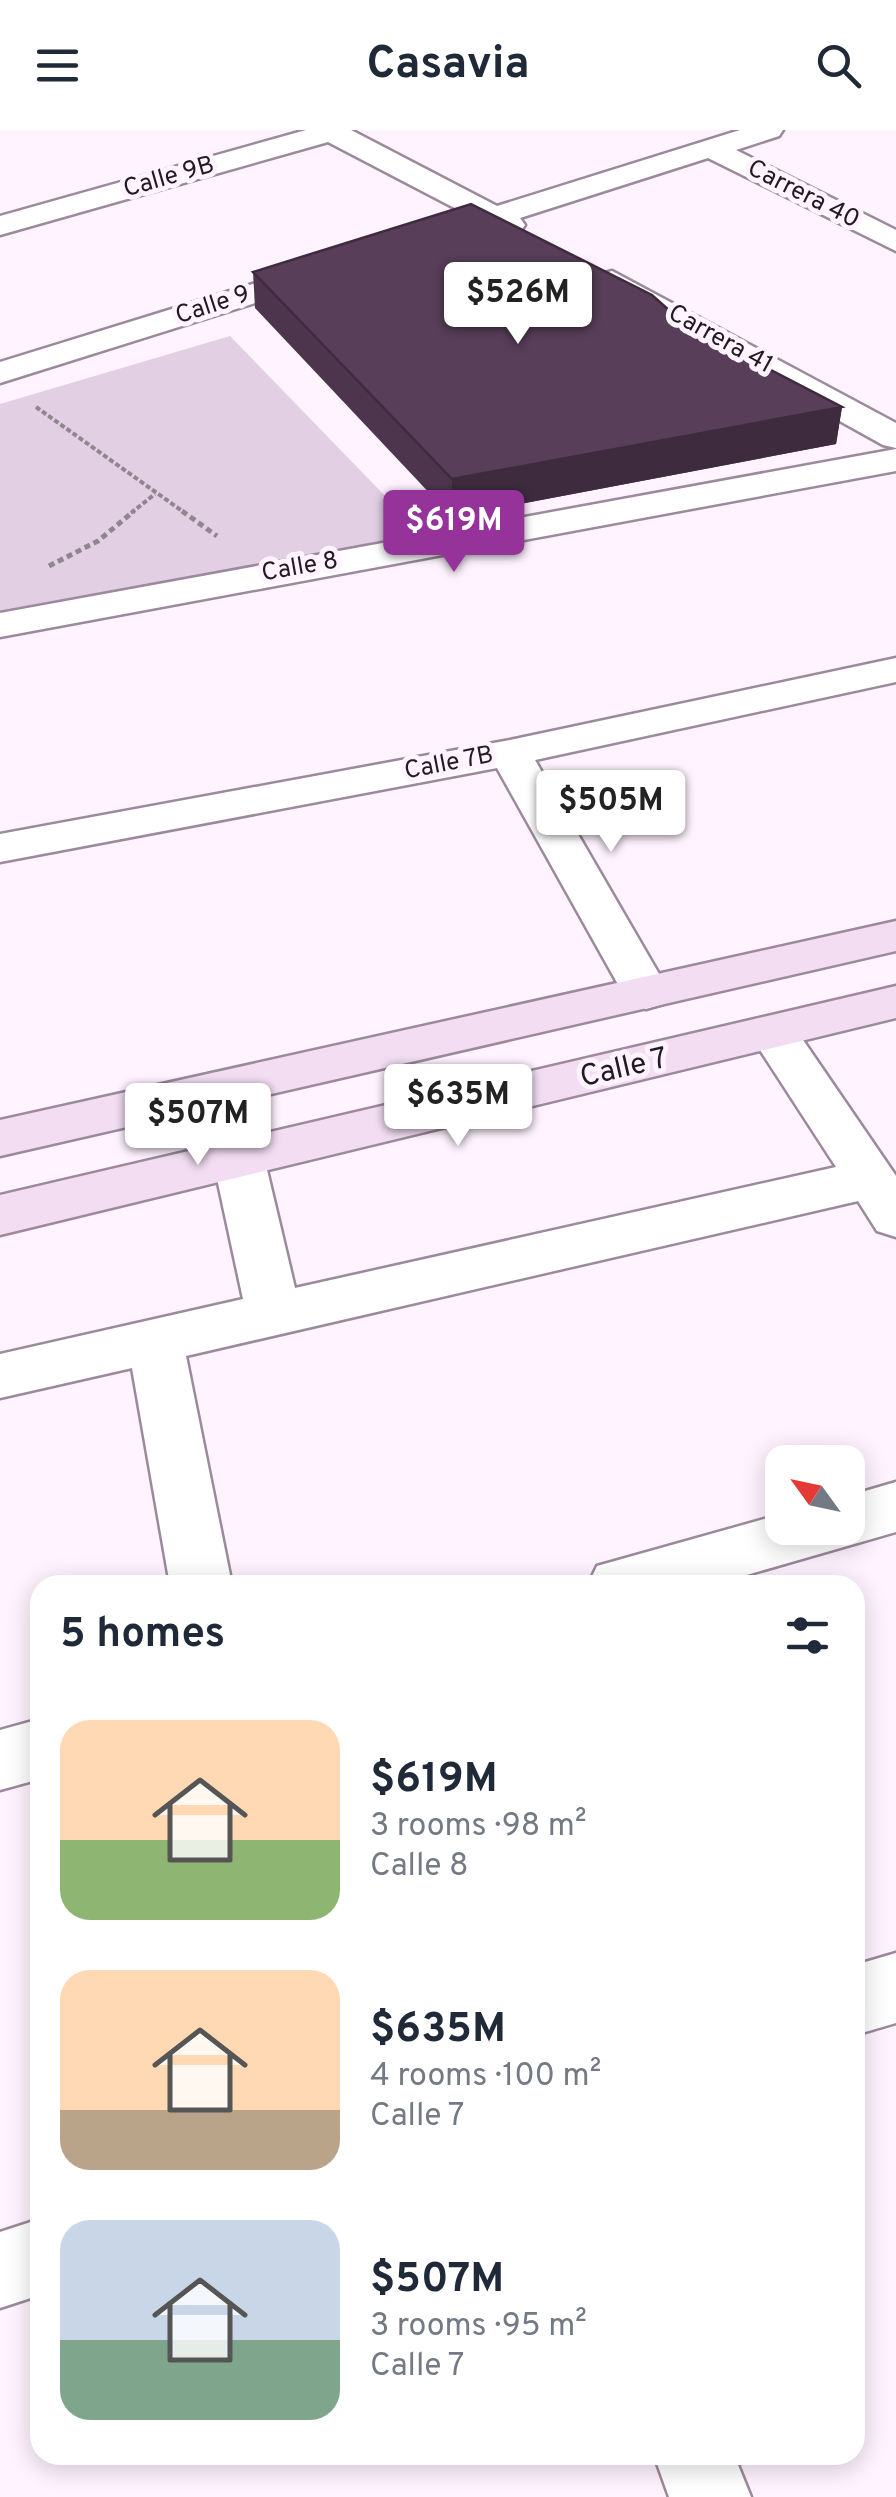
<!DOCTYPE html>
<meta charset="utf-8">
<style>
body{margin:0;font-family:Overpass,sans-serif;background:#f6f6f7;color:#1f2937;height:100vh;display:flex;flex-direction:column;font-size:38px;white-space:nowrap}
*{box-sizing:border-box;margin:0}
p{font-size:32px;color:#747a83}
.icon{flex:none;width:55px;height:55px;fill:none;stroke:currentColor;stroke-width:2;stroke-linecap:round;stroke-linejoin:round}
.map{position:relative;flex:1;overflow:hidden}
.panel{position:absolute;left:30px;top:1445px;width:835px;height:890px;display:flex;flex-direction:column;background:#fff;border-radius:30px;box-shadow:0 5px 25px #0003}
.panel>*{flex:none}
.needle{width:65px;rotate:303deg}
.tools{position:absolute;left:765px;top:1315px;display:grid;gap:20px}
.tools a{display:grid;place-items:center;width:100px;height:100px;border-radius:20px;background:#fff;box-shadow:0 5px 25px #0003;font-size:50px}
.price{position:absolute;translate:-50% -85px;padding:0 22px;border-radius:10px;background:#fff;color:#222;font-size:32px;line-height:65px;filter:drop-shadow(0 2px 5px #0008)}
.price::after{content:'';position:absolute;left:50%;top:60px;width:30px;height:22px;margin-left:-15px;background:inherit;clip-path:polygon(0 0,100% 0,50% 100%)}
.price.active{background:#95339a;color:#fff}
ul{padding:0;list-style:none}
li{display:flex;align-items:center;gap:30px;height:250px;padding:0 30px}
li span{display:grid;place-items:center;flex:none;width:280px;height:200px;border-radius:30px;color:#555}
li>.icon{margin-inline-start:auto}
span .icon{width:120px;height:120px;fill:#fffc;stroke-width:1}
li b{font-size:42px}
h2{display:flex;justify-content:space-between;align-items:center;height:120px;padding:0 30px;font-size:42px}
header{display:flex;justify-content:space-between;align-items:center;height:130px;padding:0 30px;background:#fff;font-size:45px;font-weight:700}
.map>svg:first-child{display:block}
.green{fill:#e2cfe3}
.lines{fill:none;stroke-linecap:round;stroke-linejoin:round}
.street-casing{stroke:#9c8a9c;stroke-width:5}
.secondary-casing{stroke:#9c8a9c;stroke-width:5}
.path-far1{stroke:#908690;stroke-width:4;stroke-dasharray:5 2.5;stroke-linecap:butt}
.path{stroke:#908690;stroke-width:5;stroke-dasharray:6 4;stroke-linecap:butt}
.street{fill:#fff;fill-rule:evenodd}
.secondary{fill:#f2ddf2;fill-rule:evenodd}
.wall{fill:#4c354d}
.shaded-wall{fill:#3e2b3e}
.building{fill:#583e59;stroke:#3e2b3e;stroke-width:2.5}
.labels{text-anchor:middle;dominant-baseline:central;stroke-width:10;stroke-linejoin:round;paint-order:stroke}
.far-street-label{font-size:25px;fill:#211a21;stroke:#fff3ff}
.street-label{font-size:30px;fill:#211a21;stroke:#fff3ff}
</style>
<header><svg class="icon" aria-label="menu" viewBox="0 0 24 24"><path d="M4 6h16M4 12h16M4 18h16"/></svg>Casavia<svg class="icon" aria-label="search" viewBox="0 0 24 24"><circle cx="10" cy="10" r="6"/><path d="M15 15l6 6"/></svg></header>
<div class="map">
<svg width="896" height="2367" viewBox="0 0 896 2367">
<rect width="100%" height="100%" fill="#fff3ff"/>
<path class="green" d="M230,206L423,405L0,481V274Z"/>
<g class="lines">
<g class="street-casing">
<g id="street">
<path d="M306,0H351L497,76L740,0H783L779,6L736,20L896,100V121L708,28L520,88L525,95L521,101L510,104L491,97L423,118L412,116L408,109L412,102L468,85L328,12L0,105V86Z"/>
<path d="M327,131L338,133L343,140L338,147L0,253V232Z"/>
<path d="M612,141L896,293V318L883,315L601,158L596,151L601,144Z"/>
<path d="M896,319V341L0,507V483Z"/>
<path d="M896,528V552L535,630L670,863L663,874L646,879L629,874L497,638L0,732V704L510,610Z"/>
<path d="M773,886L790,891L896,1046V1107L877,1101L858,1071L186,1226L232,1455H170L132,1238L0,1268V1224L243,1169L198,960L205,948L223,942L241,948L248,960L295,1158L836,1037L749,903L756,891Z"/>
<path d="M896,1352V1402L712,1455H588L597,1436L782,1384V1398H848V1366Z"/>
<path d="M40,1589V1649L0,1660V1600Z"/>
<path d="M896,1823V1893L855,1905V1835Z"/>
<path d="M40,2089V2165L0,2178V2102Z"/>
<path d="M654,2325H734L751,2367H669Z"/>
</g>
</g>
<g class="secondary-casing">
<g id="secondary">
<path d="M896,791V821L0,1026V990Z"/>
<path d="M896,856V888L0,1105V1065Z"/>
</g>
</g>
<g class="path-far1">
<path d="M36,277L185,383"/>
<path d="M131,383L155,364"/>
</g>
<g class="path">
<path d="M182,381L217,406"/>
<path d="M49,436L98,411L134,381"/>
</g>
<use href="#street" class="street"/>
<use href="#secondary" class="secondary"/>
</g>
<path class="wall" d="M253,142L842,277L836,314L452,387L255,178Z"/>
<path class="shaded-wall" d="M842,277L836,314L452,387V349Z"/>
<path class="building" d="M471,74L652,165L688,197L842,277L452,349L253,142Z"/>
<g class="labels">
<g class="far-street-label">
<text transform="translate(169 48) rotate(-16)">Calle 9B</text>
<text transform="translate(803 65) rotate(27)">Carrera 40</text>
<text transform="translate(213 176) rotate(-18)">Calle 9</text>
<text transform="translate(720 210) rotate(29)">Carrera 41</text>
<text transform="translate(300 438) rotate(-10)">Calle 8</text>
<text transform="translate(449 634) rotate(-11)">Calle 7B</text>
</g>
<g class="street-label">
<text transform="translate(624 939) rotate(-13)">Calle 7</text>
</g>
</g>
</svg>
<div class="tools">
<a><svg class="needle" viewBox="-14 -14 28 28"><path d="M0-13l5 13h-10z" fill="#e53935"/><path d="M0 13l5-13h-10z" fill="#747a83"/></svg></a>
</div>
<b class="price" style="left:518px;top:217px">$526M</b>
<b class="price active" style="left:454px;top:445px">$619M</b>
<b class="price" style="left:611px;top:725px">$505M</b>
<b class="price" style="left:458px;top:1019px">$635M</b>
<b class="price" style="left:198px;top:1038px">$507M</b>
<section class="panel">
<h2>5 homes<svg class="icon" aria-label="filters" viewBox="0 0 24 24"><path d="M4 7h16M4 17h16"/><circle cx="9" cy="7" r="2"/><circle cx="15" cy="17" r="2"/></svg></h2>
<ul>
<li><span style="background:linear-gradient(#ffd9b3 60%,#8fb573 0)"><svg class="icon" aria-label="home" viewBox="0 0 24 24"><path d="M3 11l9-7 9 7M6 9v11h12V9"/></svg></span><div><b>$619M</b><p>3 rooms · 98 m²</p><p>Calle 8</p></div></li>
<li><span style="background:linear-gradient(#ffd9b3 70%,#b9a48a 0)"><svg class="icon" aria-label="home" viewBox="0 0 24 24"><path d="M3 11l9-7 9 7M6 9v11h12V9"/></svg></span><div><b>$635M</b><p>4 rooms · 100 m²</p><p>Calle 7</p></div></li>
<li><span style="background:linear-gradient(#c9d6e8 60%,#7fa58c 0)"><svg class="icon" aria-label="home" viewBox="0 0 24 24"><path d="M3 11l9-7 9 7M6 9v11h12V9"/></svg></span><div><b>$507M</b><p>3 rooms · 95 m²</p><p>Calle 7</p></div></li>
</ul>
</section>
</div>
